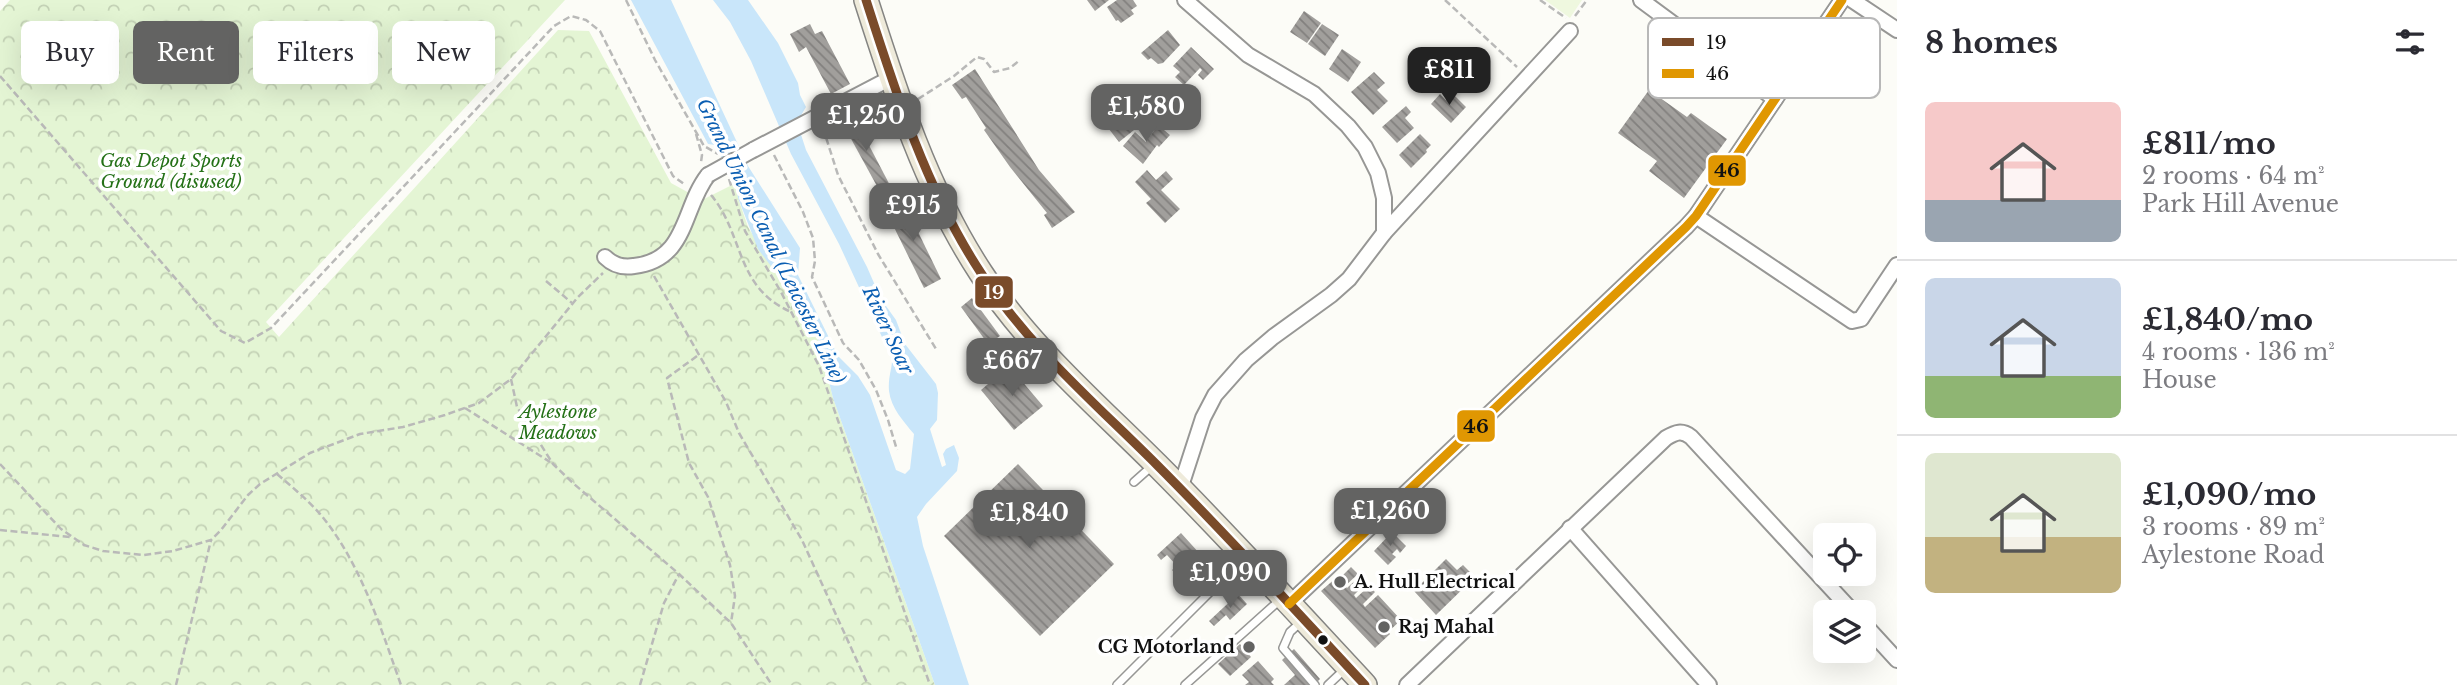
<!DOCTYPE html>
<meta charset="utf-8">
<style>
body{margin:0;font-family:"Libre Baskerville",serif;background:#f2f2f3;color:#2b2b33;height:100vh;display:flex;flex-direction:column;font-size:26px;white-space:nowrap}
*{box-sizing:border-box;margin:0}
p{font-size:23px;color:#7c7c81}
.icon{flex:none;width:38px;height:38px;fill:none;stroke:currentColor;stroke-width:2;stroke-linecap:round;stroke-linejoin:round}
.map{position:relative;flex:1;overflow:hidden}
.side{display:flex;flex-direction:column;background:#fff;width:560px}
.side>*{flex:none}
.top-card{position:absolute;left:21px;top:21px;width:665px;height:63px;display:flex;gap:14px}
.buttons{position:absolute;left:1813px;top:523px;display:grid;gap:14px}
.buttons a{display:grid;place-items:center;width:63px;height:63px;border-radius:10px;background:#fff;box-shadow:0 7px 28px #0002;font-size:35px}
.price{position:absolute;translate:-50% -60px;padding:0 16px;border-radius:14px;background:#636362;color:#fff;font-size:23px;line-height:46px;filter:drop-shadow(0 2px 4px #0008)}
.price::after{content:'';position:absolute;left:50%;top:42px;width:21px;height:16px;margin-left:-10px;background:inherit;clip-path:polygon(0 0,100% 0,50% 100%)}
.price.on{background:#222;color:#fff}
ul{padding:0;list-style:none}
li{display:flex;align-items:center;gap:21px;height:175px;padding:0 28px}
li+li{border-top:2px solid #e1e1e2}
li span{display:grid;place-items:center;flex:none;width:196px;height:140px;border-radius:10px;color:#555}
li>.icon{margin-inline-start:auto}
span .icon{width:84px;height:84px;fill:#fffc;stroke-width:1}
li b{font-size:30px}
h2{display:flex;justify-content:space-between;align-items:center;height:84px;padding:0 28px;font-size:30px}
.pill{padding:0 24px;border-radius:10px;background:#fff;box-shadow:0 7px 28px #0002;font-size:24px;line-height:63px}
.pill.on{background:#636362;color:#fff}
main{display:flex;flex:1;min-height:0}
.map>svg:first-child{display:block}
.park{fill:url(#park-crowns)}
.pitch{fill:#eff8df}
.water{fill:#c9e6fa}
.building{fill:url(#building-back-hatch)}
.lines{fill:none;stroke-linecap:round;stroke-linejoin:round}
.service-casing{stroke:#979795;stroke-width:10}
.minor-casing{stroke:#979795;stroke-width:18}
.primary-casing{stroke:#848482;stroke-width:26}
.path{stroke:#b9b9b8;stroke-width:2.5;stroke-dasharray:7 3.5;stroke-linecap:butt}
.service{stroke:#fffffe;stroke-width:7}
.minor{stroke:#fffffe;stroke-width:14}
.primary{stroke:#eeeada;stroke-width:23}
.minor-bridge-casing{stroke:#979795;stroke-width:18;stroke-linecap:butt}
.minor-bridge{stroke:#fffffe;stroke-width:14}
.bus-1-casing{stroke:#fff;stroke-width:14}
.bus-2-casing{stroke:#fff;stroke-width:14}
.bus-1{stroke:#7a4b2a;stroke-width:9}
.bus-2{stroke:#e09702;stroke-width:9}
.poi-dot{fill:#636362;stroke:#fff;stroke-width:2.5}
.bus-dot{fill:#111;stroke:#fff;stroke-width:2.5}
.labels{text-anchor:middle;dominant-baseline:central;stroke-width:7;stroke-linejoin:round;paint-order:stroke}
.park-label{font-size:18px;font-style:italic;fill:#257118;stroke:#fff}
.poi-label{font-size:18px;font-weight:bold;fill:#111;stroke:#fff;text-anchor:start}
.water-label{font-size:19px;font-style:italic;fill:#0b5eb2;stroke:#fff}
.key{fill:#fff;stroke:#b8b8b8;stroke-width:2}
.key-label{font-size:19px;fill:#111}
.line-badge{stroke:#fff;stroke-width:2.5}
.badge-label{font-size:19px;text-anchor:middle;font-weight:bold;fill:#fff}
.pale-badge-label{font-size:19px;text-anchor:middle;font-weight:bold;fill:#111}
</style>
<main>
<div class="map">
<svg width="1897" height="685" viewBox="0 0 1897 685">
<defs>
<pattern id="park-crowns" width="20" height="18" patternUnits="userSpaceOnUse" patternTransform="scale(1.75)"><rect width="20" height="18" fill="#e4f5d4"/><path d="M2 6a3 3 0 1 1 6 0M12 15a3 3 0 1 1 6 0" fill="none" stroke="#c3d1b5"/></pattern>
<pattern id="building-back-hatch" width="6" height="6" patternUnits="userSpaceOnUse" patternTransform="scale(1.75)"><rect width="6" height="6" fill="#a19f9c"/><path d="M-1 5l2 2M0 0l6 6M5-1l2 2" fill="none" stroke="#82807e"/></pattern>
</defs>
<rect width="100%" height="100%" fill="#fcfcf7"/>
<path class="park" d="M10,0H565L266,322L279,337L558,30L589,31L671,183L702,200L736,183L738,198L748,227L777,274L788,278L829,363L828,378L833,398L935,685H0V11Z"/>
<path class="pitch" d="M1545,0H1582L1570,18Z"/>
<path class="water" d="M631,0H671L748,166L800,248L798,275L838,356L858,376L870,395L896,470L905,474L910,469L914,434C904,422 891,408 889,391C887,367 901,359 882,337L839,244L791,154L751,61L730,22L713,0H748L778,43L798,83L800,95L806,107L797,122L806,150L867,267L881,299L896,320L905,344L936,384L938,393L937,420L930,429L942,467L946,465L943,454L946,449L954,445L959,458L957,471L926,504L917,517L923,546L969,685H935L833,398L828,378L829,363L789,279L777,274L758,249L738,198L736,183L715,145L708,144Z"/>
<g class="building">
<path d="M1087,0H1109L1095,11Z"/>
<path d="M1117,0H1133L1137,6L1131,10L1134,14L1121,23L1118,20L1116,21L1107,7Z"/>
<path d="M1304,11L1321,23L1307,43L1290,32Z"/>
<path d="M810,24L815,34L822,31L850,84L831,94L806,47L799,52L790,34Z"/>
<path d="M1322,24L1339,35L1325,56L1308,44Z"/>
<path d="M1168,30L1180,45L1163,63L1158,64L1151,58L1148,60L1141,53Z"/>
<path d="M1191,47L1214,69L1203,80L1198,75L1202,70L1200,68L1184,85L1175,77L1180,72L1173,66Z"/>
<path d="M1342,49L1361,62L1348,82L1329,69Z"/>
<path d="M975,69L1039,170L1075,212L1052,228L1044,215L1047,213L1010,167L984,130L986,128L966,97L962,99L952,85Z"/>
<path d="M1374,72L1385,83L1377,90L1388,101L1373,115L1351,92Z"/>
<path d="M1649,90L1687,117L1691,113L1727,139L1684,198L1649,171L1657,161L1618,133Z"/>
<path d="M1452,93L1466,107L1451,123L1431,104L1440,94L1446,100Z"/>
<path d="M1132,95L1142,107L1125,119L1134,130L1119,142L1102,120L1117,109L1118,110L1122,107L1120,105Z"/>
<path d="M1406,106L1411,112L1405,118L1414,128L1397,143L1382,127Z"/>
<path d="M850,109L894,193L884,199L838,115Z"/>
<path d="M1158,125L1170,135L1159,147L1157,145L1143,164L1123,146L1135,132L1146,142Z"/>
<path d="M1420,134L1431,145L1426,150L1427,152L1411,168L1399,155Z"/>
<path d="M1147,170L1156,180L1166,171L1173,179L1161,190L1180,209L1165,223L1146,203L1151,199L1135,182Z"/>
<path d="M902,199L941,279L924,288L884,207Z"/>
<path d="M972,298L1000,336L988,344L961,307Z"/>
<path d="M1009,366L1043,406L1014,430L981,390Z"/>
<path d="M1018,464L1114,564L1040,636L944,536Z"/>
<path d="M1392,532L1406,546L1400,553L1397,549L1392,554L1396,557L1388,565L1374,551Z"/>
<path d="M1181,533L1200,554L1177,575L1172,570L1177,566L1167,555L1161,560L1157,555Z"/>
<path d="M1446,559L1457,570L1463,565L1475,577L1436,615L1414,591Z"/>
<path d="M1351,567L1358,574L1345,586L1347,588L1360,576L1366,583L1354,595L1356,598L1369,586L1375,592L1363,604L1365,607L1378,595L1401,620L1388,632L1390,634L1375,648L1321,591L1337,577L1339,579Z"/>
<path d="M1238,594L1247,604L1230,620L1226,615L1214,626L1209,621Z"/>
<path d="M1240,644L1251,657L1230,676L1218,664Z"/>
<path d="M1294,649L1320,679L1314,685H1284L1295,675L1282,660Z"/>
<path d="M1258,661L1274,679L1271,682L1274,685H1245L1249,682L1242,675Z"/>
</g>
<g class="lines">
<g class="service-casing">
<g id="service">
<path d="M1134,482L1152,466"/>
<path d="M1302,621L1290,632L1283,648L1315,685"/>
<path d="M1117,685L1242,560"/>
<path d="M1185,685L1281,599"/>
<path d="M1328,685L1345,669"/>
</g>
</g>
<g class="minor-casing">
<g id="minor">
<path d="M1641,0L1775,99"/>
<path d="M1852,0L1897,30"/>
<path d="M753,150L891,78"/>
<path d="M1696,216L1852,321L1861,319L1897,265"/>
<path d="M1384,233L1570,31"/>
<path d="M605,257C613,265 622,268 634,266C688,260 682,208 708,175"/>
<path d="M1180,489L1203,418L1215,395L1246,360L1273,337L1331,295L1349,279L1384,233V198L1378,173L1365,147L1348,126L1314,94L1248,55L1185,0"/>
<path d="M1570,528L1709,685"/>
<path d="M1289,604L1686,227L1696,216L1842,0"/>
<path d="M1864,624L1897,660"/>
<path d="M1407,685L1666,438C1676,432 1682,430 1691,437L1853,612"/>
</g>
</g>
<g class="primary-casing">
<path id="primary" d="M866,0C896,94 927,191 981,273C1028,346 1096,404 1157,465C1228,536 1296,611 1365,685"/>
</g>
<g class="path">
<path d="M626,0L655,60L704,146L718,154"/>
<path d="M1445,0L1517,67"/>
<path d="M1540,0L1566,18"/>
<path d="M1575,16L1587,0"/>
<path d="M0,76L221,331L245,343L271,328L554,26L571,16L586,20L600,31L673,176L684,184"/>
<path d="M918,99L954,76L977,57L984,59L994,72L1010,68L1020,60"/>
<path d="M823,128L838,175L878,254L936,349"/>
<path d="M696,134L702,155L701,162"/>
<path d="M774,155L803,212L813,238L815,261L812,277L843,343L859,360L876,390L888,420L897,450"/>
<path d="M729,179L745,231L781,292L819,366L930,685"/>
<path d="M711,195C744,234 735,286 789,311"/>
<path d="M654,276L726,402L739,433L802,540L868,685"/>
<path d="M546,281L572,303"/>
<path d="M697,356L667,378L689,463L708,497L730,565L735,596L731,623"/>
<path d="M511,379L517,407L553,464L574,484L679,574L731,623L772,685"/>
<path d="M465,408L550,462"/>
<path d="M0,464L61,529L84,545L103,551L144,555L173,551L211,540L221,530L248,495L260,484L310,453L360,434L403,427L445,415L479,403L511,379L578,297L603,273"/>
<path d="M277,474C292,487 308,500 321,515C361,564 380,626 401,685"/>
<path d="M0,530L70,537"/>
<path d="M176,685L211,540"/>
<path d="M640,685L664,603L679,574"/>
</g>
<use href="#service" class="service"/>
<use href="#minor" class="minor"/>
<use href="#primary" class="primary"/>
<g class="minor-bridge-casing">
<path id="minor-bridge" d="M708,175L753,150"/>
</g>
<use href="#minor-bridge" class="minor-bridge"/>
<g class="bus-1-casing">
<path id="bus-1" d="M866,0C896,94 927,191 981,273C1028,346 1096,404 1157,465C1228,536 1296,611 1365,685"/>
</g>
<g class="bus-2-casing">
<path id="bus-2" d="M1289,604L1686,227L1696,216L1842,0"/>
</g>
<use href="#bus-1" class="bus-1"/>
<use href="#bus-2" class="bus-2"/>
</g>
<g class="poi-dot">
<circle cx="1340" cy="582" r="7"/>
<circle cx="1384" cy="627" r="7"/>
<circle cx="1249" cy="647" r="7"/>
</g>
<circle class="bus-dot" cx="1323" cy="640" r="6"/>
<g class="labels">
<g class="park-label">
<text x="171" y="161">Gas Depot Sports<tspan x="171" dy="21">Ground (disused)</tspan></text>
<text x="558" y="412">Aylestone<tspan x="558" dy="21">Meadows</tspan></text>
</g>
<g class="poi-label">
<text x="1354" y="582">A. Hull Electrical</text>
<text x="1398" y="627">Raj Mahal</text>
<text x="1235" y="647" text-anchor="end">CG Motorland</text>
</g>
<g class="water-label">
<text transform="translate(771 241) rotate(64)">Grand Union Canal (Leicester Line)</text>
<text transform="translate(888 330) rotate(65)">River Soar</text>
</g>
</g>
<rect x="1648" y="18" width="232" height="80" rx="10" class="key"/>
<rect x="1662" y="38" width="32" height="8" fill="#7a4b2a"/>
<rect x="1662" y="69" width="32" height="9" fill="#e09702"/>
<g class="key-label">
<text x="1706" y="49">19</text>
<text x="1706" y="80">46</text>
</g>
<g class="line-badge">
<rect x="1707" y="154" width="40" height="33" rx="7" fill="#e09702"/>
<rect x="974" y="275" width="40" height="34" rx="7" fill="#7a4b2a"/>
<rect x="1456" y="409" width="40" height="34" rx="7" fill="#e09702"/>
</g>
<g class="badge-label">
<text x="994" y="299">19</text>
</g>
<g class="pale-badge-label">
<text x="1727" y="177">46</text>
<text x="1476" y="433">46</text>
</g>
</svg>
<div class="buttons">
<a><svg class="icon" aria-label="locate" viewBox="0 0 24 24"><circle cx="12" cy="12" r="6"/><path d="M12 2v4M12 18v4M2 12h4M18 12h4"/></svg></a>
<a><svg class="icon" aria-label="layers" viewBox="0 0 24 24"><path d="M12 4l9 5-9 5-9-5zM3 14l9 5 9-5"/></svg></a>
</div>
<b class="price on" style="left:1449px;top:107px">£811</b>
<b class="price" style="left:1146px;top:144px">£1,580</b>
<b class="price" style="left:866px;top:153px">£1,250</b>
<b class="price" style="left:913px;top:243px">£915</b>
<b class="price" style="left:1012px;top:398px">£667</b>
<b class="price" style="left:1390px;top:548px">£1,260</b>
<b class="price" style="left:1029px;top:550px">£1,840</b>
<b class="price" style="left:1230px;top:610px">£1,090</b>
<div class="top-card">
<a class="pill">Buy</a>
<a class="pill on">Rent</a>
<a class="pill">Filters</a>
<a class="pill">New</a>
</div>
</div>
<section class="side">
<h2>8 homes<svg class="icon" aria-label="filters" viewBox="0 0 24 24"><path d="M4 7h16M4 17h16"/><circle cx="9" cy="7" r="2"/><circle cx="15" cy="17" r="2"/></svg></h2>
<ul>
<li><span style="background:linear-gradient(#f6c9c9 70%,#9aa5b1 0)"><svg class="icon" aria-label="home" viewBox="0 0 24 24"><path d="M3 11l9-7 9 7M6 9v11h12V9"/></svg></span><div><b>£811/mo</b><p>2 rooms · 64 m²</p><p>Park Hill Avenue</p></div></li>
<li><span style="background:linear-gradient(#c9d6e8 70%,#8fb573 0)"><svg class="icon" aria-label="home" viewBox="0 0 24 24"><path d="M3 11l9-7 9 7M6 9v11h12V9"/></svg></span><div><b>£1,840/mo</b><p>4 rooms · 136 m²</p><p>House</p></div></li>
<li><span style="background:linear-gradient(#dfe7d0 60%,#c2b280 0)"><svg class="icon" aria-label="home" viewBox="0 0 24 24"><path d="M3 11l9-7 9 7M6 9v11h12V9"/></svg></span><div><b>£1,090/mo</b><p>3 rooms · 89 m²</p><p>Aylestone Road</p></div></li>
</ul>
</section>
</main>
